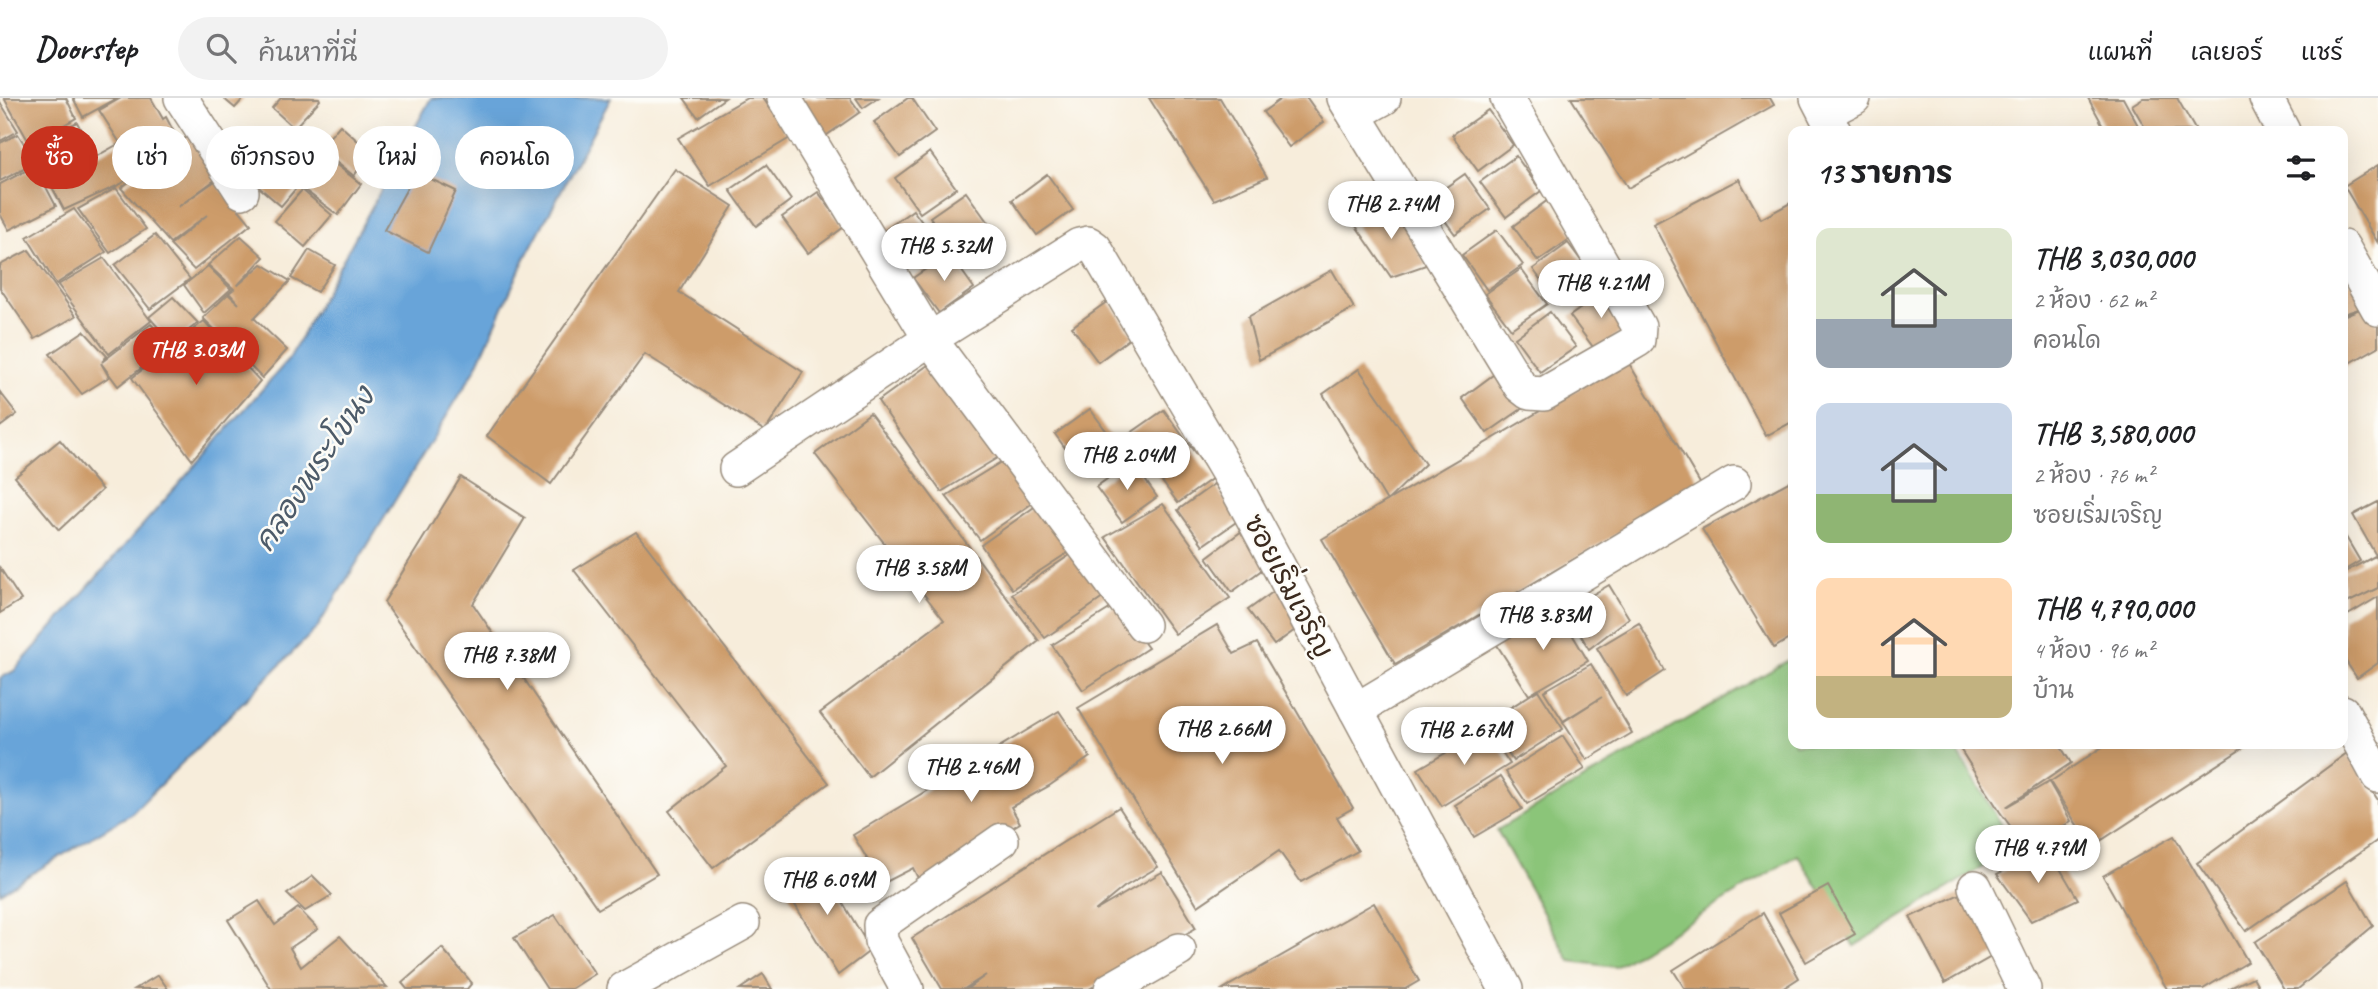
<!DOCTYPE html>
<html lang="th">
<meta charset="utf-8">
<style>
body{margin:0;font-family:Caveat,"Playpen Sans Thai",sans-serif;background:#f2f2f2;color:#202124;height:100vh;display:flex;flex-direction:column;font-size:26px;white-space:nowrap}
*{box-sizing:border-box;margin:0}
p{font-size:23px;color:#757577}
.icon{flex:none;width:38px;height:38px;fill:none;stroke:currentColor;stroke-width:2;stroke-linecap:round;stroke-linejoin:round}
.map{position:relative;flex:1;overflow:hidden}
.details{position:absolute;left:1788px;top:28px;width:560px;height:623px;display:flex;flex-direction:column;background:#fff;border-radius:14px;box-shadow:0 7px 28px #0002}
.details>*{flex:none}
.top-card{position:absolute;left:21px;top:28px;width:665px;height:63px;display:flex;gap:14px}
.price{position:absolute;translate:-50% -60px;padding:0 16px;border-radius:24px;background:#fff;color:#222;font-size:23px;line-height:46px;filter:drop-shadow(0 2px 4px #0008)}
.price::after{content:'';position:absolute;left:50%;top:42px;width:21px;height:16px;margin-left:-10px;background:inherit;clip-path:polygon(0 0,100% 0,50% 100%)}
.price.on{background:#c8321e;color:#fff}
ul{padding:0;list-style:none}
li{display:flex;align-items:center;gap:21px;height:175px;padding:0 28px}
li span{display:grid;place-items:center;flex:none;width:196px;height:140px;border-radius:14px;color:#555}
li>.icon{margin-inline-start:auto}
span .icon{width:84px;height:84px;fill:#fffc;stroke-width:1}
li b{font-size:30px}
h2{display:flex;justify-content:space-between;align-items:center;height:84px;padding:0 28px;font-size:30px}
.chip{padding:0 24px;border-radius:32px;background:#fff;box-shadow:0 7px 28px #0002;font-size:24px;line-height:63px}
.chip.on{background:#c8321e;color:#fff}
header{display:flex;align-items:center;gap:42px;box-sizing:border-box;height:98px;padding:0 35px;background:#fff;border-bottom:2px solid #e0e0e0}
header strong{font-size:33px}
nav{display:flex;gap:38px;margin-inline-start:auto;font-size:24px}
.search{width:490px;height:63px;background:#f2f2f2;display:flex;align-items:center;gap:18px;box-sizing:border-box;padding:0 24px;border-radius:38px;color:#757577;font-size:26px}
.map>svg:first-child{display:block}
.garden{fill:#8bc579;stroke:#63784c;stroke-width:2}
.water{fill:#68a4d9;stroke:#52677c;stroke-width:2}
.building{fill:#cd9c6b}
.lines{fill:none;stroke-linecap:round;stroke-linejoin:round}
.minor-casing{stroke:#998c7c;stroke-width:36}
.minor{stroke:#fff;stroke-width:33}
.labels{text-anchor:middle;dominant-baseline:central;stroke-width:5;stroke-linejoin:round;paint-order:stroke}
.street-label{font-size:28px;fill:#3b2a1e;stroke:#fdfcf7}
.water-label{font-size:30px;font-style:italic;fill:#4d5b69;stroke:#fdfcf7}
</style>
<header>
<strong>Doorstep</strong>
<div class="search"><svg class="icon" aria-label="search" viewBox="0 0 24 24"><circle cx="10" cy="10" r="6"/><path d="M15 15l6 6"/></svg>ค้นหาที่นี่</div>
<nav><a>แผนที่</a><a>เลเยอร์</a><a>แชร์</a></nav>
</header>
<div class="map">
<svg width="2378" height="891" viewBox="0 0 2378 891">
<rect width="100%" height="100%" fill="#fdfcf7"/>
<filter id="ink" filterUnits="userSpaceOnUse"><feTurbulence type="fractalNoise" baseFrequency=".0143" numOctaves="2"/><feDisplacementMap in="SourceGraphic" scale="14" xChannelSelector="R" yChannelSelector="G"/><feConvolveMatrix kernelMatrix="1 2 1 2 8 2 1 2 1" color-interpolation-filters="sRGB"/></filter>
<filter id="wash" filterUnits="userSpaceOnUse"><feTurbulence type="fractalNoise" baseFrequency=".00686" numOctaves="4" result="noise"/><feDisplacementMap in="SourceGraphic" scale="28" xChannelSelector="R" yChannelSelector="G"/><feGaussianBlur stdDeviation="1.57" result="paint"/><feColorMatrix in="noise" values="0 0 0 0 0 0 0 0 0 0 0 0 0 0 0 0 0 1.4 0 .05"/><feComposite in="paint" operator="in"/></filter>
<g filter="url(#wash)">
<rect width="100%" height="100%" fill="#f7eddb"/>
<path class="garden" d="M1794,559V646H1953L2015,749L1854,848L1798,757L1615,869L1570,863L1497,732Z"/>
<path class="water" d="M431,0H611L525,160L476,270L317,530L132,715L0,795V580L14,573L289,261Z"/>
<g id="blocks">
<g class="building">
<path d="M4,0H66L76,20L30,46Z"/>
<path d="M73,0H118L83,19Z"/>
<path d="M121,0H151L163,21L166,19L179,44L121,86L64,112L30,47L77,24L95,59L120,45L99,12Z"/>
<path d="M223,0H244L235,10Z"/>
<path d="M281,0H319L320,2L294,30L272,10Z"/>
<path d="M684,0H725L698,19Z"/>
<path d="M747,0H763L790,40L710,88L678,40Z"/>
<path d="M805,0H850L860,14L824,39L799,4Z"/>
<path d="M856,0H878L863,10Z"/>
<path d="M908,0H912L935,34L900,59L874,24Z"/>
<path d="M1149,0H1220L1267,79L1214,102Z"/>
<path d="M1282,0H1307L1324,24L1289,49L1263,14Z"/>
<path d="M1571,0H1770L1774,7L1628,90Z"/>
<path d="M2088,0H2123L2141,33H2106Z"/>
<path d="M2143,0H2177L2196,33H2147L2132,7Z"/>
<path d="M0,4L18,33L0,43Z"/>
<path d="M1488,12L1513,47L1478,73L1452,37Z"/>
<path d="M340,27L370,54L354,78L319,51Z"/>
<path d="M18,36L36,65L0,83V45Z"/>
<path d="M189,37L223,76L178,109L215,83L251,126L194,172L170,147L207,117L170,145L121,90Z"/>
<path d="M283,37L317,66L281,108L245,77Z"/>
<path d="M930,54L956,90L920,115L895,80Z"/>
<path d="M1516,58L1541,93L1506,119L1480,84Z"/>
<path d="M329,61L361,86L338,117L302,90Z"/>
<path d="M766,67L791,102L756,128L730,92Z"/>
<path d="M2378,67V145L2344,88Z"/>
<path d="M35,68L56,108L9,132L0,116V86Z"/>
<path d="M675,71L733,108L679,194L803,274L765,333L645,256L551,386L487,338Z"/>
<path d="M416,74L456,93L428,154L384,132Z"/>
<path d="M1047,76L1073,112L1037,137L1012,102Z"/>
<path d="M1465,76L1490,111L1455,136L1429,101Z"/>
<path d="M1739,81L1761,121L1794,103V323L1766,338L1653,126Z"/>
<path d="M116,90L146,131L110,155L78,111Z"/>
<path d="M302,92L332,117L305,149L275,123Z"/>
<path d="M818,94L844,129L808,155L782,119Z"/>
<path d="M966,94L991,129L956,155L930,119Z"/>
<path d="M1392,102L1426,167L1391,179L1356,128Z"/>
<path d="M1548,102L1574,138L1538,163L1513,128Z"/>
<path d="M74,111L106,154L56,186L27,139Z"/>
<path d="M913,112L939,147L903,172L878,137Z"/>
<path d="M1497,132L1523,167L1487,192L1462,157Z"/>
<path d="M155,137L190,181L150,211L115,167Z"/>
<path d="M241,138L264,159L237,188L262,166L290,183L254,220L287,252L262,280L203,220L228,196L239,206L229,195L234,191L208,167Z"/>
<path d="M1568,145L1594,180L1558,206L1533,171Z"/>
<path d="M29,152L76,218L35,241L0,190V167Z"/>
<path d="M309,152L335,167L317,194L291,180Z"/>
<path d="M949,155L974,190L939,215L913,180Z"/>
<path d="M104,160L151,223L109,256L58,187Z"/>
<path d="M208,168L231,191L204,215L184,187Z"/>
<path d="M1521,171L1547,206L1511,231L1485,196Z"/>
<path d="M1332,172L1354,210L1259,262L1248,219Z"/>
<path d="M2354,183L2378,227V249L2343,269V218L2362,210L2343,216V187Z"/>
<path d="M1606,192L1631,227L1596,253L1570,218Z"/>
<path d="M173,199L198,225L172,245L149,219Z"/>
<path d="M1108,203L1133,238L1098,264L1072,229Z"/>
<path d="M1550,214L1576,249L1540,274L1515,240Z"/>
<path d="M204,223L260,283L192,362L132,280Z"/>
<path d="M151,226L170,248L118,288L101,265L109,279L82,296L50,256L84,233L107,258L102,264Z"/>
<path d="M949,252L1012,351L941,394L878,303Z"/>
<path d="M1627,262L1701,387L1395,566L1322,441Z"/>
<path d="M1359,271L1425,366L1387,403L1323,296Z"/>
<path d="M1497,274L1523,310L1487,335L1462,300Z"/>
<path d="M0,294L17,316L0,329Z"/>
<path d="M1090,311L1116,346L1080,371L1055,336Z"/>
<path d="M1164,312L1213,380L1178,405L1128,337Z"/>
<path d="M870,315L1039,543L869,679L820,615L944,522L815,356Z"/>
<path d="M60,342L102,392L59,432L15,379Z"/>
<path d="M1009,359L1038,401L980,442L946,398Z"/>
<path d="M1132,363L1157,399L1122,424L1096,389Z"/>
<path d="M461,379L525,420L473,506L657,776L598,811L384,504Z"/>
<path d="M1794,381V538L1774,550L1702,431Z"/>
<path d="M1214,386L1239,422L1203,447L1178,412Z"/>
<path d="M1044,402L1075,450L1012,491L981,447Z"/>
<path d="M2378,404V461L2353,417Z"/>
<path d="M1163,406L1230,500L1175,536L1105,439Z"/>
<path d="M1242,433L1267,468L1232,494L1207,459Z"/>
<path d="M636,434L829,685L713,770L669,713L726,668L574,472Z"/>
<path d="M2343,434L2360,463L2343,473Z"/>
<path d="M1079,451L1110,495L1045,540L1012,496Z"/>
<path d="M2375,458L2378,465V490L2343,507V475Z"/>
<path d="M0,470L21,502L0,515Z"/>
<path d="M1284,486L1309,522L1274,547L1248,512Z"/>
<path d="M1609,487L1629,520L1589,551L1566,512Z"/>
<path d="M2378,499V565L2357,580L2343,559V520Z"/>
<path d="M1116,507L1148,550L1083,592L1052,547Z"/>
<path d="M1557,511L1588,563L1529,597L1497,547Z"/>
<path d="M1639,525L1665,573L1626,598L1597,550Z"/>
<path d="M1217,527L1234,556L1257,545L1353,710L1337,719L1358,753L1301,784L1279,753L1198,808L1078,610Z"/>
<path d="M1591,566L1632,635L1587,662L1563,624L1602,599L1563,623L1544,593Z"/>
<path d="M1538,592L1563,631L1513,663L1488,624Z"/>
<path d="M1059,613L1090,659L1049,688L1011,709L1020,725L921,786L913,770L882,786L853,737Z"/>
<path d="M1487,631L1510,666L1442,708L1418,671Z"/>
<path d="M1563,638L1585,671L1527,706L1506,674Z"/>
<path d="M1957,646H2059L2071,665L2006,709L2049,684L2071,723L2028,752L2000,714Z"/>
<path d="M2107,646H2249L2091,749L2050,684Z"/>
<path d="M2347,655L2378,702V742L2246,833L2197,765Z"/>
<path d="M1501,678L1522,711L1474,739L1455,707Z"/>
<path d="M1119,709L1158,769L1124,789L1095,813L1162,774L1196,830L1089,891H967L986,877L964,891H942L912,840Z"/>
<path d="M2174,738L2248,864L2203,891H2167L2103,778Z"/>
<path d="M2048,750L2078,801L2031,823L1997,776Z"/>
<path d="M818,763L871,852L838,877L781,784Z"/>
<path d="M313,778L332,797L305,813L287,796Z"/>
<path d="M2347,783L2373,828L2298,891H2284L2255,844Z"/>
<path d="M1828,788L1855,836L1806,864L1779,815Z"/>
<path d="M1975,789L2005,851L1945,885L1910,819Z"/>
<path d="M259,803L275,827L298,810L318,831L290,850L301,869L340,838L387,889L271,891L228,822Z"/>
<path d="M1374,805L1419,883L1405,891H1223Z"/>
<path d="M1763,815L1799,880L1782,891H1685L1673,872Z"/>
<path d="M555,817L595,876L571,891H547L514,840Z"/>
<path d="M442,850L472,885L467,891H407L402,885Z"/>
<path d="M763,876L772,891H740Z"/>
<path d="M158,877L168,891H135Z"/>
<path d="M2253,879L2260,891H2228Z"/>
</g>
</g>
</g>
<g filter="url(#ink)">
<use href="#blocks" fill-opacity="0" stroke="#998c7c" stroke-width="2"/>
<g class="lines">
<g class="minor-casing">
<g id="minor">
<path d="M181,0L242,94"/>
<path d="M1344,0L1520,288L1529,295L1544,296L1628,248L1638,242L1639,229L1507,0"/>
<path d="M1817,0L1834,33"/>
<path d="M2266,0L2283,33"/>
<path d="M1825,15L1854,0"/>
<path d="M1355,16L1384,0"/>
<path d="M2343,149L2378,211"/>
<path d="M736,371L930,241L784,0"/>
<path d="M1143,527L930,241L1079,147L1088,145L1095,150L1235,387L1506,891"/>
<path d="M1356,612L1734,385"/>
<path d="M2343,614L2378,678"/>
<path d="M1975,789L2024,891"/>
<path d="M624,891L743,825"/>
<path d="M907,891L881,843L880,827L1002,742"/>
<path d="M1111,891L1179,852"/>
</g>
</g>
<use href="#minor" class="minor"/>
</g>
</g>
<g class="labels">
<g class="street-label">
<text transform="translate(1289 488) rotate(62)">ซอยเริ่มเจริญ</text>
</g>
<g class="water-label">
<text transform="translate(314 371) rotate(-56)">คลองพระโขนง</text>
</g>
</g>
</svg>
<b class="price" style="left:1391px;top:143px">THB 2.74M</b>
<b class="price" style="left:944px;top:185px">THB 5.32M</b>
<b class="price" style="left:1601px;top:222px">THB 4.21M</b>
<b class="price on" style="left:196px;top:289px">THB 3.03M</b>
<b class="price" style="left:1127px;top:394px">THB 2.04M</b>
<b class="price" style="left:919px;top:507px">THB 3.58M</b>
<b class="price" style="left:1543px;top:554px">THB 3.83M</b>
<b class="price" style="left:507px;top:594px">THB 7.38M</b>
<b class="price" style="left:1222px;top:668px">THB 2.66M</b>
<b class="price" style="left:1464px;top:669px">THB 2.67M</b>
<b class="price" style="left:971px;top:706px">THB 2.46M</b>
<b class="price" style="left:2038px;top:787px">THB 4.79M</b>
<b class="price" style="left:827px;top:819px">THB 6.09M</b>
<div class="top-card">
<a class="chip on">ซื้อ</a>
<a class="chip">เช่า</a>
<a class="chip">ตัวกรอง</a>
<a class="chip">ใหม่</a>
<a class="chip">คอนโด</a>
</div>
<section class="details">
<h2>13 รายการ<svg class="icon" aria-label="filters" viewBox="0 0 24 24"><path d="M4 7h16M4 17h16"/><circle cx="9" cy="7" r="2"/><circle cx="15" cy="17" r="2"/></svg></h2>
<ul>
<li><span style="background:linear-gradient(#dfe7d0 65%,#9aa5b1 0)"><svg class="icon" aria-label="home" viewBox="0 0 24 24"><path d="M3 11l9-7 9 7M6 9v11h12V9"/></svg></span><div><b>THB 3,030,000</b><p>2 ห้อง · 62 m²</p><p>คอนโด</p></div></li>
<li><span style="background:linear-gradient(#c9d6e8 65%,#8fb573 0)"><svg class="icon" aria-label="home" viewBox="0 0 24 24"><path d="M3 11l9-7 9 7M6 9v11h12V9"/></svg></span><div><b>THB 3,580,000</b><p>2 ห้อง · 76 m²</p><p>ซอยเริ่มเจริญ</p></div></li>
<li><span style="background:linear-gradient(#ffd9b3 70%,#c2b280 0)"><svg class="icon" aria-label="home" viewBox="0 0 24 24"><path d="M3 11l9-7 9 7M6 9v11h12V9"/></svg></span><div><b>THB 4,790,000</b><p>4 ห้อง · 96 m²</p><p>บ้าน</p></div></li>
</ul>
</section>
</div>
